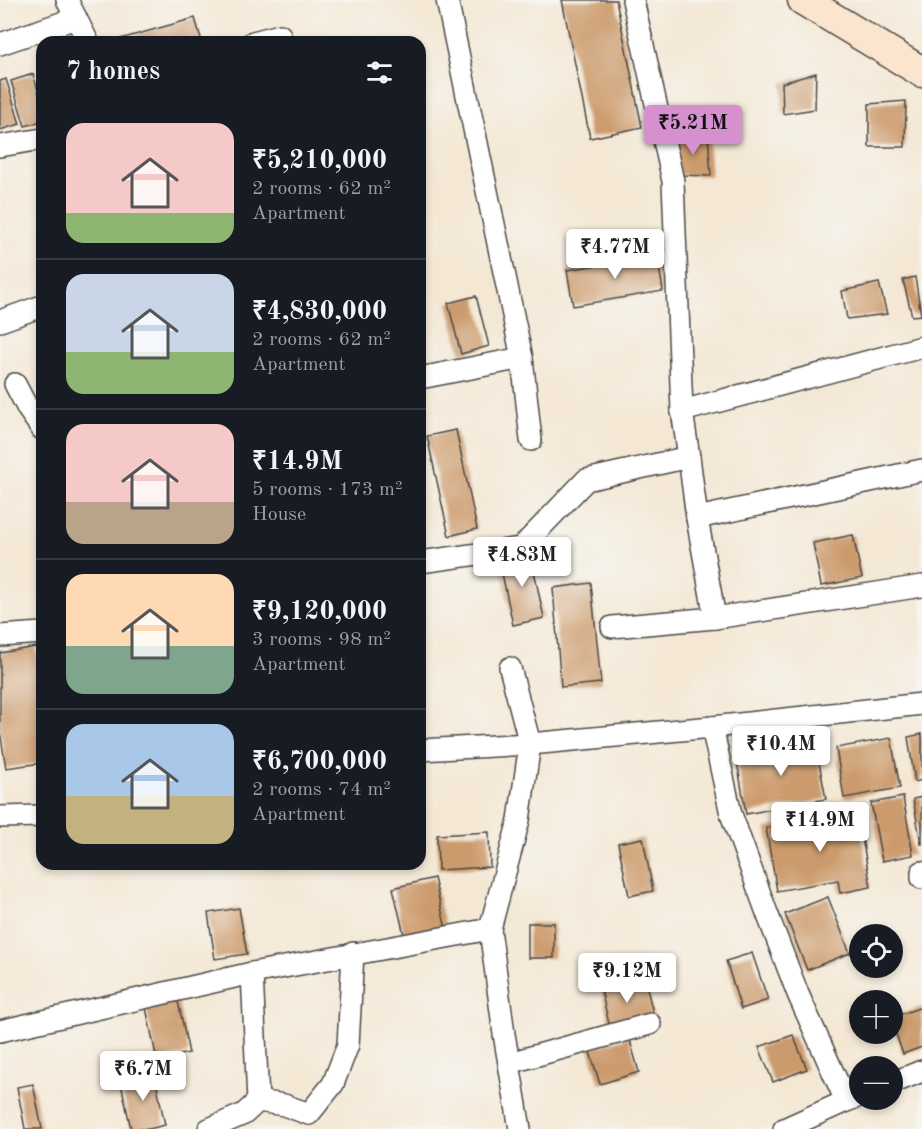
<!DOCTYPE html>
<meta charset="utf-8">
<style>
body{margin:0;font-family:"Old Standard TT",serif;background:#242831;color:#f1f3f6;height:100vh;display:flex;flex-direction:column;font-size:22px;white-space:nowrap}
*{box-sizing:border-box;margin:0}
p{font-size:20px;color:#9ea1a6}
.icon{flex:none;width:33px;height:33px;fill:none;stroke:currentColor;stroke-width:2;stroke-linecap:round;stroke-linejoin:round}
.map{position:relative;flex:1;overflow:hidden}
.sheet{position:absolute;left:36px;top:36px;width:390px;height:834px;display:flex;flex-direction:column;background:#171b24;border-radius:18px;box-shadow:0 3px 9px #0003}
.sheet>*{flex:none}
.tools{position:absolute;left:849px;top:924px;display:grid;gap:12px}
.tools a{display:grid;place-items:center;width:54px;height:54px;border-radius:50%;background:#171b24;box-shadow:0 3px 9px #0003;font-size:30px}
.price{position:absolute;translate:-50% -51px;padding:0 14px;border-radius:6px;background:#fff;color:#222;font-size:20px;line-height:39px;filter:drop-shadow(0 2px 3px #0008)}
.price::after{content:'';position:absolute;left:50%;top:36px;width:18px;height:14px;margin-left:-9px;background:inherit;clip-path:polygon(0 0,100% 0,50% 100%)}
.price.current{background:#d690ce;color:#111}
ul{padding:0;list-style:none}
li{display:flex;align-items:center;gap:18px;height:150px;padding:0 30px}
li+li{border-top:2px solid #363941}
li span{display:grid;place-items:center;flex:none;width:168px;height:120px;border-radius:18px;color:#555}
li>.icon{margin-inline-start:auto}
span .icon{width:72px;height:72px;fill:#fffc;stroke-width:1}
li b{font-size:26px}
h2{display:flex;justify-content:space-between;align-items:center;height:72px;padding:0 30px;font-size:26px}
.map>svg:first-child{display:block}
.building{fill:#cc9b6d}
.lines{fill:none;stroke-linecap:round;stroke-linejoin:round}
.street-casing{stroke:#494744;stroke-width:24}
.secondary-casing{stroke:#494744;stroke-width:33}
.street{stroke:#fff;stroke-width:21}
.secondary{stroke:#fbe5cf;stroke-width:30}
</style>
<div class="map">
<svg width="922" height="1129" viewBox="0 0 922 1129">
<rect width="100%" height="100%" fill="#f6f6f2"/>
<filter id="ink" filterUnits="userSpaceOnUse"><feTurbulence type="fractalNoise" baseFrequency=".0167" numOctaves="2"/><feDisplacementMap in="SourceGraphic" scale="12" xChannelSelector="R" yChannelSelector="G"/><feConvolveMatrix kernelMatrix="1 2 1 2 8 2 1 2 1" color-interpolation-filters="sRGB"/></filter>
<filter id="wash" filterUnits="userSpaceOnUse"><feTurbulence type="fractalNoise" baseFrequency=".008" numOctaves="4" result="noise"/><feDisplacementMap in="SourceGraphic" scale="24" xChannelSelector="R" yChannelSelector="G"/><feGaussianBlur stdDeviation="1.35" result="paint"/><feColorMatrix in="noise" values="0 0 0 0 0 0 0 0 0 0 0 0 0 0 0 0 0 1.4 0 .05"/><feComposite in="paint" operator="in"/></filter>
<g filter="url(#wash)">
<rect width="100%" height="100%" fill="#f4e8d5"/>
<g id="blocks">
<g class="building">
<path d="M562,0H616L642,127L590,138Z"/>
<path d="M195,18L202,42H113V41Z"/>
<path d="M816,73L815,109L783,114L782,83Z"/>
<path d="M33,74L42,104V121L25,126L11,81Z"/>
<path d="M6,79L20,124L0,130V81Z"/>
<path d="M906,101L905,147H869V104Z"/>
<path d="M708,134L711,176L679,175L673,141Z"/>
<path d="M657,255L663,291L573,306L567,270Z"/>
<path d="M915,277L921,315L912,316L903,280Z"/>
<path d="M879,283L887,314L847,319L842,291Z"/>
<path d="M476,296L489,346L461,354L448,303Z"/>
<path d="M456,430L477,529L449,536L427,436Z"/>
<path d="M853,535L862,578L821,586L813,543Z"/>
<path d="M530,552L544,618L513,625L499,559Z"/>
<path d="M591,583L601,683L561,687L553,588Z"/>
<path d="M36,647L42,687V763L6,768L0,731V653Z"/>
<path d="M922,734V780L915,782L908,737Z"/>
<path d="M891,738L900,788L844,798L836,748Z"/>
<path d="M815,741L826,799L746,814L736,755Z"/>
<path d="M903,797L913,855L882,861L871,803Z"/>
<path d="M922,797V844H921L913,799Z"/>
<path d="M857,811L871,887L840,893L838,880L777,891L766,828Z"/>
<path d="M489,832L490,867L438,870L437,835Z"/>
<path d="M643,838L653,891L629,896L618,843Z"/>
<path d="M434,878L446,929L405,939L393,888Z"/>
<path d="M828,897L850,953L807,970L785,914Z"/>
<path d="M239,908L247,954L215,959L208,913Z"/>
<rect x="528" y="923" width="26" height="35"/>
<path d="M752,953L768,1000L741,1009L726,961Z"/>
<path d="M645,980L654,1017L610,1028L601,990Z"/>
<path d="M178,1001L189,1053L157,1060L146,1008Z"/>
<path d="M922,1007V1047L903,1054L892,1023V1017Z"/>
<path d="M793,1035L807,1069L773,1082L759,1047Z"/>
<path d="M629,1037L639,1072L600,1084L589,1049Z"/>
<path d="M154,1072L165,1125L149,1129H131L120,1079Z"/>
<path d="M33,1084L42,1129H25L17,1087Z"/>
</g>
</g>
</g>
<g filter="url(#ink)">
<use href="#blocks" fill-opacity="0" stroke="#494744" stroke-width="1.5"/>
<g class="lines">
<g class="street-casing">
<g id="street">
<path d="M67,0L88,42"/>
<path d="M253,42L280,35"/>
<path d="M0,44L76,18"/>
<path d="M0,146L42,139"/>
<path d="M0,321L42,306"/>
<path d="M522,358L531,440"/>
<path d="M420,378L522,358L447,0"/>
<path d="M15,384L28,409L42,429"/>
<path d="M682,411L922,347"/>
<path d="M689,457L697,518L922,470"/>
<path d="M697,518L715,618L922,586"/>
<path d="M420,562L521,548L586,480L689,457L682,411L673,181L633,0"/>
<path d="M612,627L715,618"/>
<path d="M0,636L42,633"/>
<path d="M510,668L530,744L519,820L490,929L504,1034L520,1129"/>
<path d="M712,727L731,814L767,913L798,994L846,1101L860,1096"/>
<path d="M420,750L530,744L712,727L922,704"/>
<path d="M0,817L42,816"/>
<path d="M922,872V878"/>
<path d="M252,973L258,1101L284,1105L309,1114L333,1084L348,1045L353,953"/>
<path d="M0,1031L252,973L490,929"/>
<path d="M509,1063L650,1024"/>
<path d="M892,1083L922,1071"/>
<path d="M209,1129L244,1114L258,1101"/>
<path d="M784,1129L846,1101"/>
</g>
</g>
<g class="secondary-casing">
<path id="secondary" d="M803,0L922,72"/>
</g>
<use href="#street" class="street"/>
<use href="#secondary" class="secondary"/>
</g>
</g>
</svg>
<div class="tools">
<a><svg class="icon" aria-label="locate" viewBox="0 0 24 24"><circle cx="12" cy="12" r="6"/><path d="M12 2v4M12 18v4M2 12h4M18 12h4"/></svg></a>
<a>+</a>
<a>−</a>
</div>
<b class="price current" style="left:693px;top:156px">₹5.21M</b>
<b class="price" style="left:615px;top:280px">₹4.77M</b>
<b class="price" style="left:522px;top:588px">₹4.83M</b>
<b class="price" style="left:781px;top:777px">₹10.4M</b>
<b class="price" style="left:820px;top:853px">₹14.9M</b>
<b class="price" style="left:627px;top:1004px">₹9.12M</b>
<b class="price" style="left:143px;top:1102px">₹6.7M</b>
<section class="sheet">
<h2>7 homes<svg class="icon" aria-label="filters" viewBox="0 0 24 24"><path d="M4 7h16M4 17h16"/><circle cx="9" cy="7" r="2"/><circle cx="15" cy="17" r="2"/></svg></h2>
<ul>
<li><span style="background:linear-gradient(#f6c9c9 75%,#8fb573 0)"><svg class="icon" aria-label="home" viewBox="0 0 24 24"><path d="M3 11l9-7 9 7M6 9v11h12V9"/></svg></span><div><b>₹5,210,000</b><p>2 rooms · 62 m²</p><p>Apartment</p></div></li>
<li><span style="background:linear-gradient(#c9d6e8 65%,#8fb573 0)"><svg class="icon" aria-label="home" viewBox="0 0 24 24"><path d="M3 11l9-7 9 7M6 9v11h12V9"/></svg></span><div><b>₹4,830,000</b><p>2 rooms · 62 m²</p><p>Apartment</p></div></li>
<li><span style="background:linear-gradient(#f6c9c9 65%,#b9a48a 0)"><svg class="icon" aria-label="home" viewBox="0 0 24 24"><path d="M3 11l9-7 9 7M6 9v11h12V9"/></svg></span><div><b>₹14.9M</b><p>5 rooms · 173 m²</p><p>House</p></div></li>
<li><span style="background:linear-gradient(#ffd9b3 60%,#7fa58c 0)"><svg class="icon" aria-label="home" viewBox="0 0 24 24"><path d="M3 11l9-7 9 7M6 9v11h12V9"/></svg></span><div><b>₹9,120,000</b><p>3 rooms · 98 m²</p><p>Apartment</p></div></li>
<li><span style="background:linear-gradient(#a9c7e8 60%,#c2b280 0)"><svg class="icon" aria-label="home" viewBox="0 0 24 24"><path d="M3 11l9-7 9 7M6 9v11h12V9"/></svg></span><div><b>₹6,700,000</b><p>2 rooms · 74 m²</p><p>Apartment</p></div></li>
</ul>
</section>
</div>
